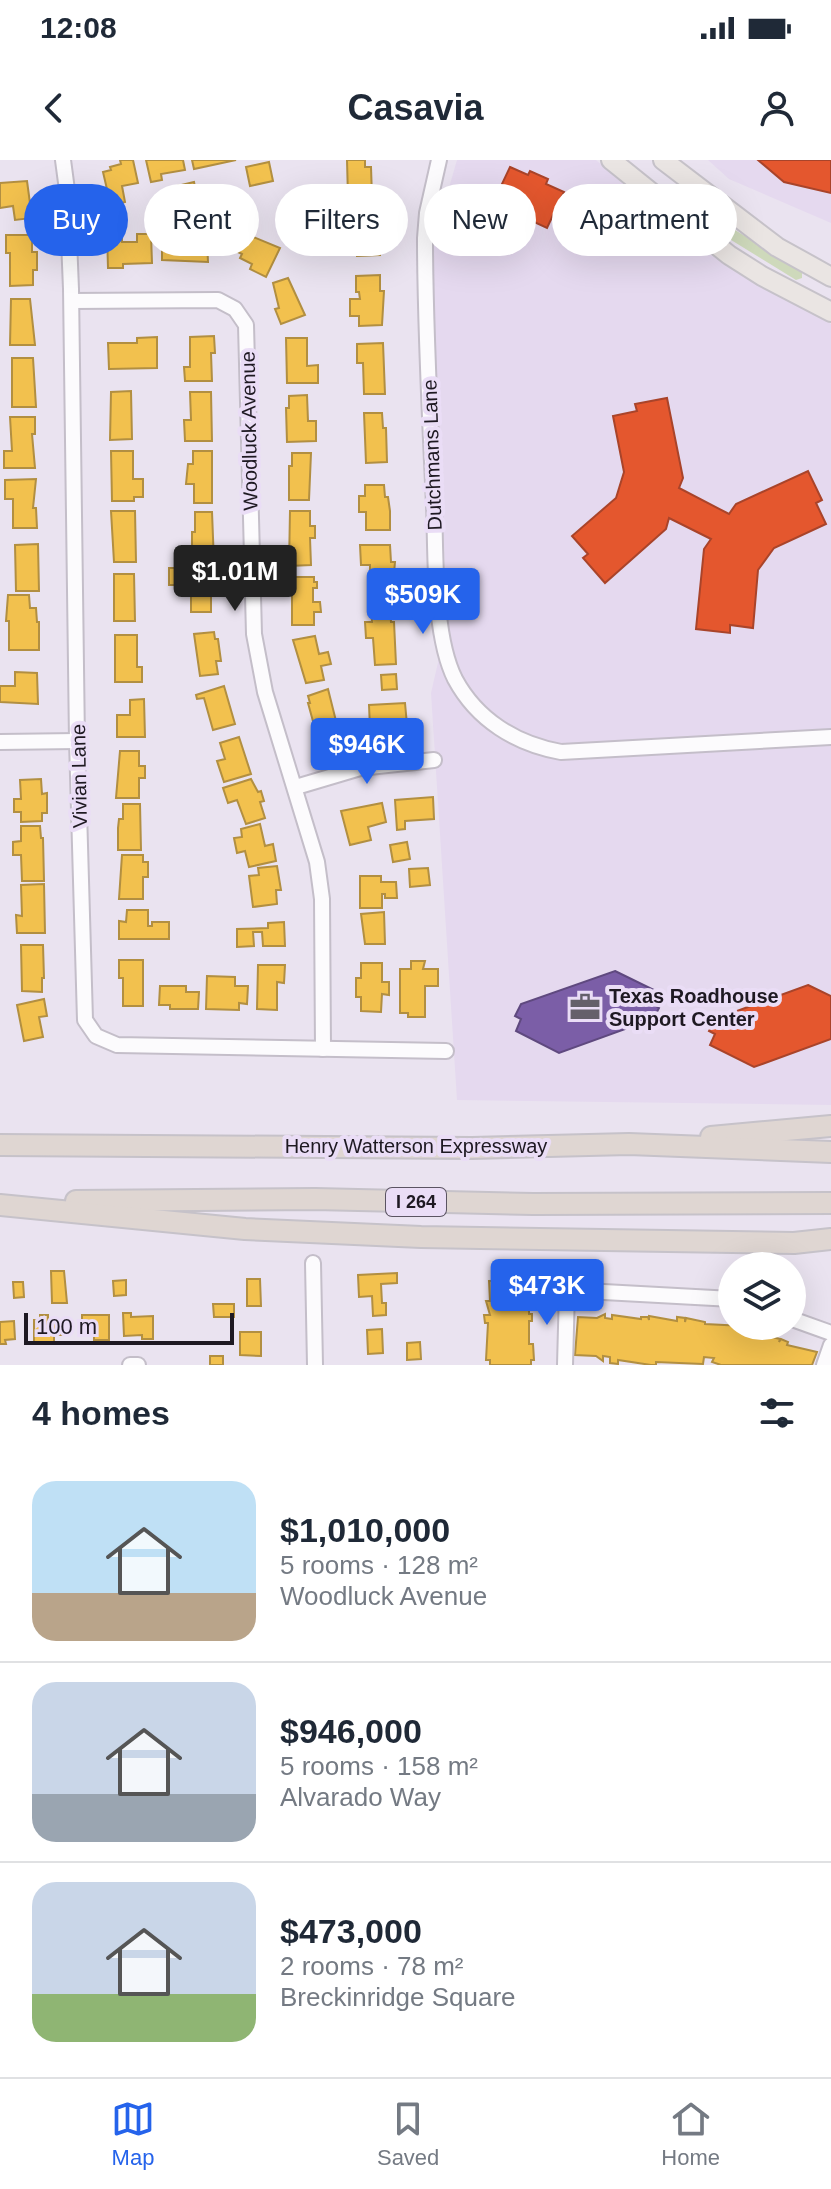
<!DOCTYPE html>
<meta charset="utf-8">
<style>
body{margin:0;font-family:Helvetica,sans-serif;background:#f6f6f7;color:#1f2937;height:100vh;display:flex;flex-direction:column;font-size:30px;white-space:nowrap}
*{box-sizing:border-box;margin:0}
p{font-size:26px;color:#747a83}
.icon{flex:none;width:44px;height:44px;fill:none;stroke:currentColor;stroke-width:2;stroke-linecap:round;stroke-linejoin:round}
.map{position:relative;height:1205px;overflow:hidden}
.sheet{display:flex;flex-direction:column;background:#fff;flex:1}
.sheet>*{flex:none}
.banner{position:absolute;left:24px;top:24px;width:784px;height:72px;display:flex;gap:16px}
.controls{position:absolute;left:718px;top:1092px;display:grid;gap:16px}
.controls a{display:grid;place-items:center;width:88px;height:88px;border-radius:50%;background:#fff;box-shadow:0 8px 32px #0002;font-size:40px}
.scale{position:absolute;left:24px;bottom:20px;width:210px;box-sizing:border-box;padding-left:8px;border:4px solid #1e1922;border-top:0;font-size:22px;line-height:28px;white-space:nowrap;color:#1e1922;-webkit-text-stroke:6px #eaddf6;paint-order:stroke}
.price{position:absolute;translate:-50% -68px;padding:0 18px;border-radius:8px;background:#2563eb;color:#fff;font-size:26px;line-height:52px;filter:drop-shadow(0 2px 4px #0008)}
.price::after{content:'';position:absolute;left:50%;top:48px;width:24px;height:18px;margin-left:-12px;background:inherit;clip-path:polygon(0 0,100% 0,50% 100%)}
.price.current{background:#222;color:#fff}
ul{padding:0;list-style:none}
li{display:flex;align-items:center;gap:24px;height:200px;padding:0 32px}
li+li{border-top:2px solid #e0e1e3}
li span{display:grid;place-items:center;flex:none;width:224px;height:160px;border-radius:24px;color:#555}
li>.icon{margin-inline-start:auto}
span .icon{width:96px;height:96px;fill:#fffc;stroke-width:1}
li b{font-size:34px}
h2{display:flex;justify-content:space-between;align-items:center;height:96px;padding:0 32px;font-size:34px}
.chip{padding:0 28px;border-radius:36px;background:#fff;box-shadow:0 8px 32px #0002;font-size:28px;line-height:72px}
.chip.current{background:#2563eb;color:#fff}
.status{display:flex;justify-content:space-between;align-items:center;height:56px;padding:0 40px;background:#fff;direction:ltr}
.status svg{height:22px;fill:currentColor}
header{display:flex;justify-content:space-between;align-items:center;height:104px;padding:0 32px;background:#fff;font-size:36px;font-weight:700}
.menu{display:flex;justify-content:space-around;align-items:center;height:112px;border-top:2px solid #e0e1e3;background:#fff;font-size:22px;color:#747a83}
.menu a{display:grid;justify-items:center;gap:4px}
.menu .current{color:#2563eb}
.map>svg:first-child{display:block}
.built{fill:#e5d9ef}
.green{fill:#ced9bb}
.homes{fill:#f2c14e;stroke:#b28f41;stroke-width:2}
.shops{fill:#e4572e;stroke:#a9442a;stroke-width:2}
.offices{fill:#7b5ea7;stroke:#5f497f;stroke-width:2}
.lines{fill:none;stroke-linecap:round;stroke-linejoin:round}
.minor-casing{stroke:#c4bec9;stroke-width:18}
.major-casing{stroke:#c6c2c9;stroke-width:22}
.highway-casing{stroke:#c6c2c9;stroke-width:24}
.minor{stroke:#fcfbfd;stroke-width:14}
.major{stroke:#eae5e3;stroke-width:18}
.highway{stroke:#dfd6d2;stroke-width:20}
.labels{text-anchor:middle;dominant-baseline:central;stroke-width:8;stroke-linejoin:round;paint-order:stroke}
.shield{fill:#eaddf6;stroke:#5b5462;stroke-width:2}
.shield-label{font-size:18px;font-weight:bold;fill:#1e1922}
.street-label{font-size:20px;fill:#1e1922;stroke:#eaddf6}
.poi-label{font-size:20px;font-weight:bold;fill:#1e1922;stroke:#eaddf6;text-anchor:start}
</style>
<div class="status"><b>12:08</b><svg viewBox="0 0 49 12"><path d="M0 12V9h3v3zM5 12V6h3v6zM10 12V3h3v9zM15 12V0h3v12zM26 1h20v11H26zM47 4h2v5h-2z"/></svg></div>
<header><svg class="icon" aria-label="back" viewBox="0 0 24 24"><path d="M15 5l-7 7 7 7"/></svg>Casavia<svg class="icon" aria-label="person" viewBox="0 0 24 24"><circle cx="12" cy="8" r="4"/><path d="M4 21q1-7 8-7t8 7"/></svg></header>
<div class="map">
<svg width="831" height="1205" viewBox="0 0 831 1205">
<rect width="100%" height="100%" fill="#eae3f0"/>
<g class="built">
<path d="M457,0H596L693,85L831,164V945L457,940L431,533L448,459L430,126L432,87Z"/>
<path d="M708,0H831V63L729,19Z"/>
</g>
<path class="green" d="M678,29L704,51L802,111V118L796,120L697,59L674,38Z"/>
<g class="homes">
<path d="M120,0H133L138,23L122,26L125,42L117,44L119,49L112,51L103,12L111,10L110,7L121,4Z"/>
<path d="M146,0H183L185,10L161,14L162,20L151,22Z"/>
<path d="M192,0H236L194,9Z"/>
<path d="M347,0H365V7H371L372,37H348Z"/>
<path d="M269,2L273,21L250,26L246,7Z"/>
<path d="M27,21L32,58L15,60L13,46L0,48V23Z"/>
<path d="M194,22L197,37L180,41L177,26Z"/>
<path d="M355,52H377L380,95L357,96L356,73H351V55H355Z"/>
<path d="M234,69L280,88L266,117L250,109L252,104L240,98L242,94L226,86Z"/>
<path d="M107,73H122V82H137V74H151L152,103L123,104V108H108Z"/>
<path d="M6,75H32V92H37V110H33V125L10,126V93H6Z"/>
<path d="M162,80H207L208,102L162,100Z"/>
<path d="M380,115V131H384L382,165L359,166V156H350V139H360L359,132H356V116Z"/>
<path d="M288,118L305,155L281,164L275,149L279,148L273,123Z"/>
<path d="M11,139H30L35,185H10Z"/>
<path d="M214,176L215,193H211L212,221H185L184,207H190V177Z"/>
<path d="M157,177V208L109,209L108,183H137V178Z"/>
<path d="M286,178H307V206L318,205V223H287Z"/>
<path d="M383,183L385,234H364L363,203H357V184Z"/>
<path d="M12,198H33L36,247H12Z"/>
<path d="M131,231L132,279L110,280L111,232Z"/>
<path d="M190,232H211L212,281H185L184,260H191Z"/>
<path d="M307,235L308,261H316V281L287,282L286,248H289V236Z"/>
<path d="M364,253H382L383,268H386L387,302L366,303Z"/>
<path d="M10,257H35V274H32L35,308H4V291H12Z"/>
<path d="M111,291H133V319H143V337H134V341H112Z"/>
<path d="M193,291H212V343H194V324H186L188,304H193Z"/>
<path d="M292,293H311L309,340H289V306H292Z"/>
<path d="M36,319L33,348H36L37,368H13V339H5V320Z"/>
<path d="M365,325H384L385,337H388L390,351V370H366V352H359V336H365Z"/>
<path d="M111,351H135L136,402H114Z"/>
<path d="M290,351H310V366H315V378H310L311,405L289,406Z"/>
<path d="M195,352H212L214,403H187L188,390H192V372H195Z"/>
<path d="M38,384L39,431H16L15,385Z"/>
<path d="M360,385H390L391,402H395L392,434L370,435V405H361Z"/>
<rect x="169" y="408" width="15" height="17"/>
<path d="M114,414H134L135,461H114Z"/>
<path d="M292,417H314V422H317V428H313V442H320L321,452H314V465H292Z"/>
<path d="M191,418H215V435H211V452H191Z"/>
<path d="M8,435H29L30,448H36L37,462H39V490H9V461H6Z"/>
<path d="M390,448L391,462H394L396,504L375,505L373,478H366L365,462H372L371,450Z"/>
<path d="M214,472L215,479H218L221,501H216L218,514L200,516L194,474Z"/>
<path d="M115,475H137V507H142V522H115Z"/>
<path d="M315,476L319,494L328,492L331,504L321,506L324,520L306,523L293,480Z"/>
<path d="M15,512L37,513L38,544L0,542V526H15Z"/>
<path d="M396,514L397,529L382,530L381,515Z"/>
<path d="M224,526L235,564L213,570L204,538L197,539L196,535Z"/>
<path d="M328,529L339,573L323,577L319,563L314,565L308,543H310L308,536Z"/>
<path d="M144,539L145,577H117V555H130V540Z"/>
<path d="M405,543L407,565L370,568L369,545Z"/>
<path d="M239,577L251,614L224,622L217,601L225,599L220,583Z"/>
<path d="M120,591H139V606H145V618H139V638H116Z"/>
<path d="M41,619L42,634L47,633V653H42V661L21,662V652H14V639H21L20,620Z"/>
<path d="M251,619L258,632L261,631L264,641L260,642L265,658L246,664L237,640L228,643L223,628Z"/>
<path d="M433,637L434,659L405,661V669L397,670L395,640Z"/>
<path d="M382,643L386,662L368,667L371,680L350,685L341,651Z"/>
<path d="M123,644H140L141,690H118V668L119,659H123Z"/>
<path d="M260,664L265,686L273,684L276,701L249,707L245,691L237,693L234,678L242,677L241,669Z"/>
<path d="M21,666H40L41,678H43L44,721H22L21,695H13V682L21,681Z"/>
<path d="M407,682L410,699L393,702L390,685Z"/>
<path d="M122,695H143V702H148V717H143V739H119Z"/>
<path d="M277,706L281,730H276L277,744L253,747L249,716L259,715L258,708Z"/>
<path d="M428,708L430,725L410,727L409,709Z"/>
<path d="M360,716H381V722H396L397,738H385V734H382V748H360Z"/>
<path d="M44,724L45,773H17L16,755L22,756L21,725Z"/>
<path d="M127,750H148V766H152V762H169V779H119V761L126,762Z"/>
<path d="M384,752L385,784H365L361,754Z"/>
<path d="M284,762L285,786H263L262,772H253L254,786L237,787V769L268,768V763Z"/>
<path d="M21,785H43L44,818H42V832L22,831Z"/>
<path d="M119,800H143V846H123V818H119Z"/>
<path d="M411,801H425L423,809H438V826H425V857H408V853H400V809H411Z"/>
<path d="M361,803H382V822H389V835L382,834L381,852L361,851V837H356V818H361Z"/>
<path d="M258,805H285L284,823L277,822V850L257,849Z"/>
<path d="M207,816L235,817V826H248L247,844L239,843V850L206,849Z"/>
<path d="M160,826H186V832H199L198,849H170V845H159Z"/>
<path d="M44,839L47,856L39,857L43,877L24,881L17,845Z"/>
<path d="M51,1111H64L67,1143H52Z"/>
<path d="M397,1113V1123L381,1124L382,1143H386V1155L373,1156L372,1136L359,1137L358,1115Z"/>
<path d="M247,1119H260L261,1146H247Z"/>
<path d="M126,1120V1135L114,1136L113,1121Z"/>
<path d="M528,1120V1139H533V1147H529V1154H532V1161H529V1184H533L534,1200H531V1205H490V1200H486L488,1163H485L484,1155H490L486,1141H490L489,1121Z"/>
<path d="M13,1122H23L24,1137L14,1138Z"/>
<path d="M213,1144H234V1157H214Z"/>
<path d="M123,1153H131V1157L153,1156V1179H142V1175L124,1176Z"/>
<path d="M605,1154V1158L612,1159V1155L641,1159V1157H648L649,1160V1156L677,1161V1157L685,1158V1162L686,1158L705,1162V1164L744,1166L745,1170L746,1167L754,1169L753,1172L780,1179L779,1182L781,1179L788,1182L787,1185L817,1192L812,1205H721L712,1202L714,1198L704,1197L703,1204L656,1202V1205H651L618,1200V1204L610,1203V1197L603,1196V1201L596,1196L575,1195L578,1157L597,1158Z"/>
<path d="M40,1155H48V1161H64L65,1175H54V1183H34V1160H40Z"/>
<path d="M82,1155H109V1180H94V1174L82,1175Z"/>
<path d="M14,1161L15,1179L5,1180L6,1184H0V1162Z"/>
<path d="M382,1169L383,1193L368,1194L367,1170Z"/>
<path d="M240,1172H261V1196L240,1195Z"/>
<path d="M420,1182L421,1199L407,1200V1183Z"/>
<rect x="210" y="1196" width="13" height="9"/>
</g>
<g class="shops">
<path d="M758,0H831V33L784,22Z"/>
<path d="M510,7L528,15L530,11L548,19L546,24L564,32L547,68L493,43Z"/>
<path d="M667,238L683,318L679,328L729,354L736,344L808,311L822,340L816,343L826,364L774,388L758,410L753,468L730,465V473L696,469L704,389L711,379L669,358L666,369L605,423L583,398L588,394L572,376L616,338L624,312L613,256L637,251L635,244Z"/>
<path d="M808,825L831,836V879L754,907L710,885L715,874L709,871L715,859Z"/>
</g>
<path class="offices" d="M615,811L658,832L653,844L659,848L653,859L559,893L516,871L521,859L515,856L521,844Z"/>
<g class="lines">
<g class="minor-casing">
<g id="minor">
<path d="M63,0L67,30L71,129L77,581L85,860L96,876L117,885L446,891"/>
<path d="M439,0L427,53L425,78C425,167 430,256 434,345C436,395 433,475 455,519C477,560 516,584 561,592L831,577"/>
<path d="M72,141L218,140L235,149L246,165L254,474L265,532L317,702L322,739L323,889"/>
<path d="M0,582L77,581"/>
<path d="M296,627L360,608L434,600"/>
<path d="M313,1103L315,1205"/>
<path d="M792,1159L831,1173"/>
<path d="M130,1205H138"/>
<path d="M565,1205L567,1130L732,1139"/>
<path d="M824,1205L831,1185"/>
</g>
</g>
<g class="major-casing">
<g id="major">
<path d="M611,0L729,95L762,116L831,152"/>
<path d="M663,0L777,87L831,117"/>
</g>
</g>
<g class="highway-casing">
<g id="highway">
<path d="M711,977L831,966"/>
<path d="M0,985L472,988L629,984L831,992"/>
<path d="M76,1041L315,1039L533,1044L831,1043"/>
<path d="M0,1045L245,1069L421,1077L794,1083L831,1079"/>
</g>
</g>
<use href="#minor" class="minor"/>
<use href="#major" class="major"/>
<use href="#highway" class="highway"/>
</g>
<defs>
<g id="office-bare" transform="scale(2.4)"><path d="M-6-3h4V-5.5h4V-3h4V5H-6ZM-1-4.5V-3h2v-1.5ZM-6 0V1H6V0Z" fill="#65606a" stroke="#eaddf6" stroke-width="2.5" paint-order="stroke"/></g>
</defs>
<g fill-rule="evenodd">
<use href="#office-bare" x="585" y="847"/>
</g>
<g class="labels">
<rect class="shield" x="386" y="1028" width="60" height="28" rx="6"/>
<g class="shield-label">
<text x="416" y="1042">I 264</text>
</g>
<g class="street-label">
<text transform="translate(249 271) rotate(-91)">Woodluck Avenue</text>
<text transform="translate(432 295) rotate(-92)">Dutchmans Lane</text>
<text transform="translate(79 616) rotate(-91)">Vivian Lane</text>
<text x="416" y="986">Henry Watterson Expressway</text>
</g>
<g class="poi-label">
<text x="609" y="836">Texas Roadhouse<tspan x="609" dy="23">Support Center</tspan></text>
</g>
</g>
</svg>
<div class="controls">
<a><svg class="icon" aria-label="layers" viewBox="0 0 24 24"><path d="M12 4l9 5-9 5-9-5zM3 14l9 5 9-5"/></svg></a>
</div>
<div class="scale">100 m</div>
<b class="price current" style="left:235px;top:453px">$1.01M</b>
<b class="price" style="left:423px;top:476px">$509K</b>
<b class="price" style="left:367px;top:626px">$946K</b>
<b class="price" style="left:547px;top:1167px">$473K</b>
<div class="banner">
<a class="chip current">Buy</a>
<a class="chip">Rent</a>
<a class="chip">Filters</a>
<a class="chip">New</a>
<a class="chip">Apartment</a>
</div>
</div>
<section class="sheet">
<h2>4 homes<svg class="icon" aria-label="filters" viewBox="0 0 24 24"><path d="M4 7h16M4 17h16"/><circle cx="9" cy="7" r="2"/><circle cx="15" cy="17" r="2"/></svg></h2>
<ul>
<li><span style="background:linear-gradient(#bfe0f5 70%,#b9a48a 0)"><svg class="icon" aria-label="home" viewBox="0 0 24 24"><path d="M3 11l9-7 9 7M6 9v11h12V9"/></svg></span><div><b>$1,010,000</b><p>5 rooms · 128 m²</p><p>Woodluck Avenue</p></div></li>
<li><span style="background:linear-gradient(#c9d6e8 70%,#9aa5b1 0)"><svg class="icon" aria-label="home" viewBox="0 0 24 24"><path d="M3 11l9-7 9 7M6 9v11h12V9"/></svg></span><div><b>$946,000</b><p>5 rooms · 158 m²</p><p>Alvarado Way</p></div></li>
<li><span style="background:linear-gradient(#c9d6e8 70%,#8fb573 0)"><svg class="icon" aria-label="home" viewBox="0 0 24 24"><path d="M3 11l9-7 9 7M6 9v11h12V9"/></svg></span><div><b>$473,000</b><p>2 rooms · 78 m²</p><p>Breckinridge Square</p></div></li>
</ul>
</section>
<nav class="menu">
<a class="current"><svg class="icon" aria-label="map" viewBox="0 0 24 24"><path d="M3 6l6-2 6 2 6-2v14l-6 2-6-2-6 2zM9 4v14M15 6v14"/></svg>Map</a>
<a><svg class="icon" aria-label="saved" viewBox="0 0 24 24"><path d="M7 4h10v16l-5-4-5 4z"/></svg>Saved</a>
<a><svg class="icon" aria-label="home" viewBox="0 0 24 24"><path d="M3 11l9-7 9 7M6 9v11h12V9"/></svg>Home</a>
</nav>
